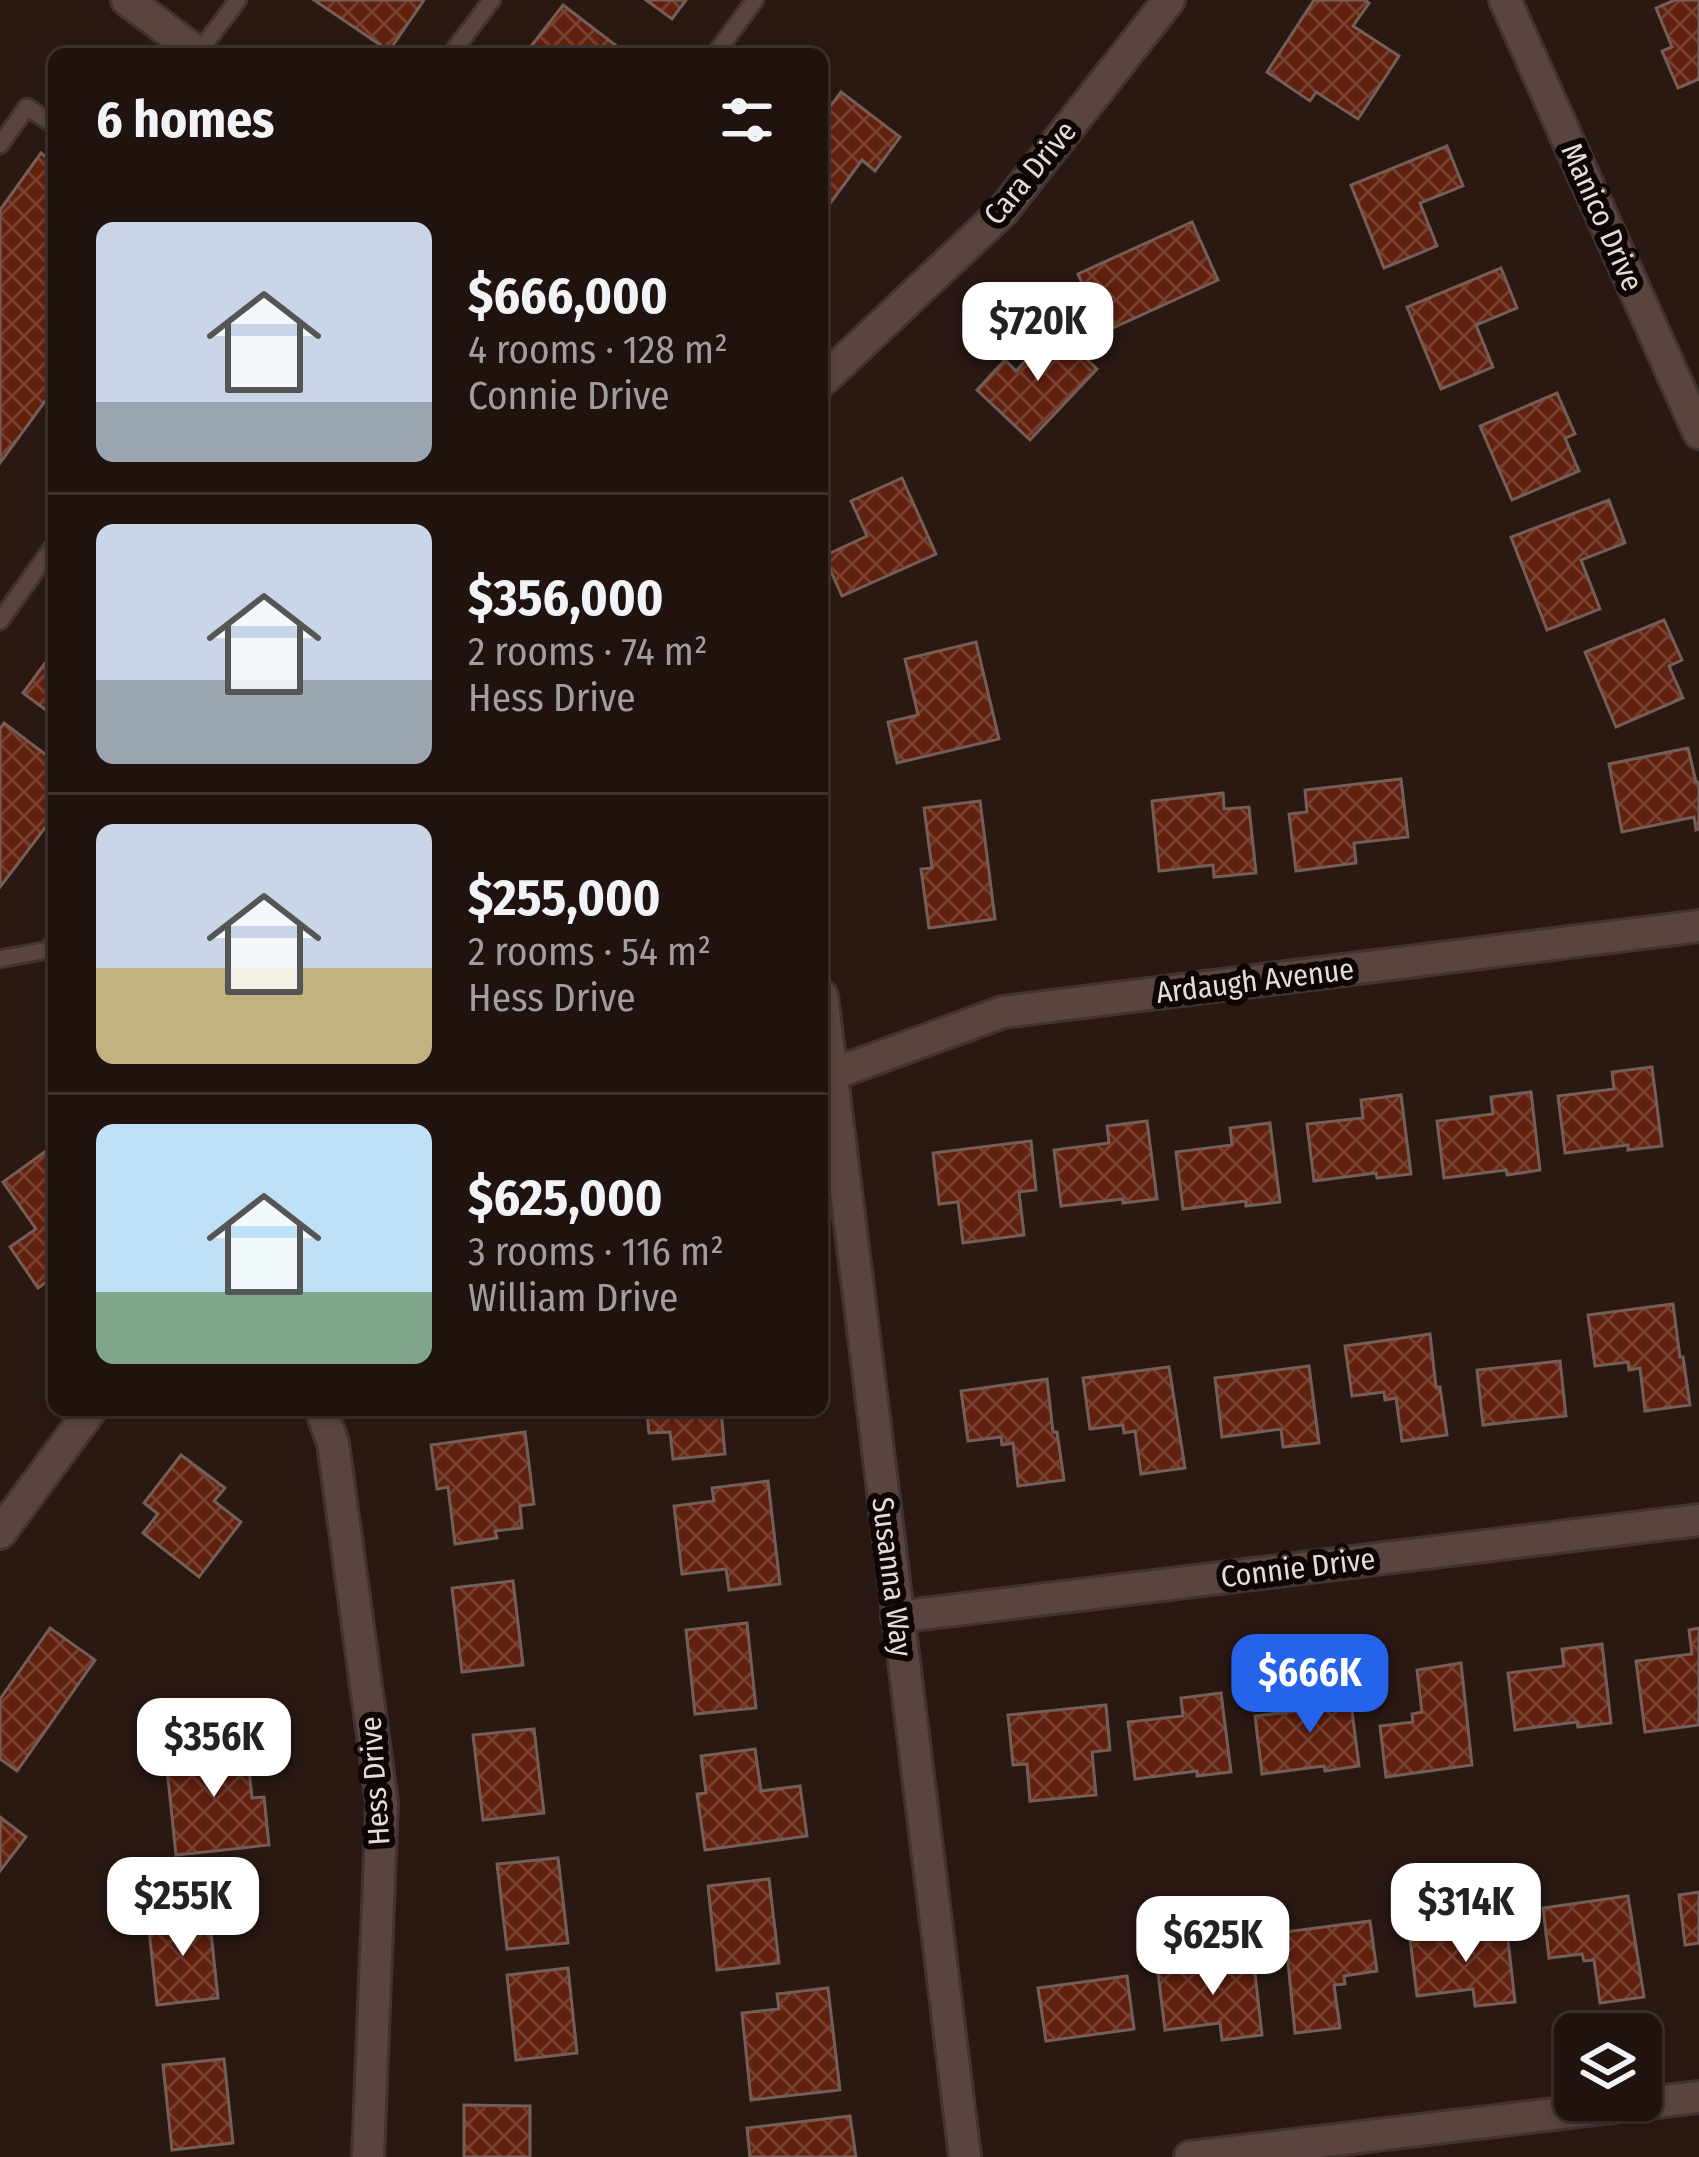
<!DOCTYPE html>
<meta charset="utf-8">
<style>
body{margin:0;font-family:"Fira Sans Condensed",sans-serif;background:#281b17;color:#f1f3f6;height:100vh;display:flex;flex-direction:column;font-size:45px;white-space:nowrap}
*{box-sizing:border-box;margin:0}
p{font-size:39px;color:#a29e9e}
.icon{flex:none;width:66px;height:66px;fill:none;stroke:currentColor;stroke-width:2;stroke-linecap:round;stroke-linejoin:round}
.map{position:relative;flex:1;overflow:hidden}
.side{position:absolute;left:48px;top:48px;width:780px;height:1368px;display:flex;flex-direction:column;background:#20120e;border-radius:18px;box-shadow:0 3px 9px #0004,0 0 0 3px #3d322e}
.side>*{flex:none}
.fabs{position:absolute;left:1554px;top:2013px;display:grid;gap:24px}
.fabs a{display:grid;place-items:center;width:108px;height:108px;border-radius:18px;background:#20120e;box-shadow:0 3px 9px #0004,0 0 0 3px #3d322e;font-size:60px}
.price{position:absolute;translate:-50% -102px;padding:0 27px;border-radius:24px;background:#fff;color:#222;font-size:39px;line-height:78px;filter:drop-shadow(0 3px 6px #0008)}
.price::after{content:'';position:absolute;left:50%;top:72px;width:36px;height:27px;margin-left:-18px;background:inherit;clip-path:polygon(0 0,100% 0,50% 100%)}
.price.current{background:#2563eb;color:#fff}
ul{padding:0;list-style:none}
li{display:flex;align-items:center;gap:36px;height:300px;padding:0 48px}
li+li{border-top:3px solid #3d322e}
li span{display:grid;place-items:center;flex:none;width:336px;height:240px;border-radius:18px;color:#555}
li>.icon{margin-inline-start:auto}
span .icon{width:144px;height:144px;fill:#fffc;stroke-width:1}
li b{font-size:51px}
h2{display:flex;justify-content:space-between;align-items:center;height:144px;padding:0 48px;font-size:51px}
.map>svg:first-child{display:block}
.building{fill:url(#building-cross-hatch);stroke:#745e58;stroke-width:3}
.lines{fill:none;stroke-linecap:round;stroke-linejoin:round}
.lane-casing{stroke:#403331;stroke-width:21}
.street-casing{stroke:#403331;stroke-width:36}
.lane{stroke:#59443f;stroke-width:15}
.street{stroke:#59443f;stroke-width:30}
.labels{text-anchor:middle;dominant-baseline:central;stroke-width:12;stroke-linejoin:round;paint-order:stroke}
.street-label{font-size:30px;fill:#e7dad7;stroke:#0d0604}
</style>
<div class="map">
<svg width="1699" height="2157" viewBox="0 0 1699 2157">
<defs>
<pattern id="building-cross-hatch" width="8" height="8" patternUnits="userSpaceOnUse" patternTransform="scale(3)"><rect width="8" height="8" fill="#62200e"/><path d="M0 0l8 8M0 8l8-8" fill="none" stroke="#784030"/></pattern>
</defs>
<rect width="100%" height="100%" fill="#2a1813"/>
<g class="building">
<path d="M314,0H424L389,51Z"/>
<path d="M646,0H686L672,19Z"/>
<path d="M1314,0H1365L1369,3L1353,26L1399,56L1358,119L1316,92L1310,101L1267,72Z"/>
<path d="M1675,0H1699V79L1678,88L1662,51L1672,47L1656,8Z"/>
<path d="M563,5L627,54H525Z"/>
<path d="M841,92L900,137L875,171L862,160L829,205L822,200V117Z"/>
<path d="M1447,146L1463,186L1420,203L1437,246L1384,268L1351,185Z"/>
<path d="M41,153L54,163V389L0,463V210Z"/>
<path d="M1192,222L1218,280L1104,332L1078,274Z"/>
<path d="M1501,268L1517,308L1476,325L1493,367L1441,389L1407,307Z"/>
<path d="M1055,329L1097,369L1030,440L977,390L1005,360L1016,371Z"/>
<path d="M1557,393L1575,434L1565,438L1579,471L1512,500L1480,426Z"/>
<path d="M902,478L936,554L842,596L824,556L867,536L851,501Z"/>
<path d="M1609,500L1625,543L1581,560L1600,609L1547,630L1511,537Z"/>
<path d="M1664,620L1682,660L1669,666L1683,698L1616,727L1585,652Z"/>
<path d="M976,642L999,739L897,763L888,722L918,715L905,659Z"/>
<path d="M54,651V716L23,693Z"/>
<path d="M4,723L54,761V816L0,887V729Z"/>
<path d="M1688,748L1696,782H1699V829L1696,830L1694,817L1622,832L1609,764Z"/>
<path d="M1401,779L1408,837L1354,843L1356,863L1296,871L1289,814L1307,812L1305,790Z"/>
<path d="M1223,793L1224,809L1249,807L1256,873L1214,877L1213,865L1159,871L1152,801Z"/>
<path d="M980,801L995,919L929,928L921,869L932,868L924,808Z"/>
<path d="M1652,1067L1662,1146L1628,1150V1145L1565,1153L1558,1096L1614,1089L1612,1072Z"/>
<path d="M1531,1092L1540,1170L1507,1175L1506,1170L1444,1178L1437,1121L1493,1114L1491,1097Z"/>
<path d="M1401,1095L1411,1174L1377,1178L1376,1173L1314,1181L1307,1124L1363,1118L1361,1100Z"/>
<path d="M1147,1121L1157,1199L1123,1203V1199L1061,1206L1054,1150L1109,1143L1107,1126Z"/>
<path d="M1270,1123L1280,1202L1246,1206V1201L1183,1209L1176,1152L1232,1145L1230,1128Z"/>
<path d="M1031,1141L1036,1190L1019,1192L1024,1235L963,1243L958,1202L939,1204L933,1153Z"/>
<path d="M53,1146L54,1277L38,1288L10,1247L36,1229L3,1182Z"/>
<path d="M1673,1304L1680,1357H1683L1690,1405L1645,1411L1640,1368L1629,1370L1628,1362L1595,1366L1588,1315Z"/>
<path d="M1430,1334L1436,1387H1440L1447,1435L1402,1441L1396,1398L1385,1400L1384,1392L1352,1396L1345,1346Z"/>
<path d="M1560,1361L1566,1416L1483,1425L1477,1370Z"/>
<path d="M1309,1366L1319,1443L1283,1447L1281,1429L1222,1437L1215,1378Z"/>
<path d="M1169,1367L1185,1468L1141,1474L1135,1431L1124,1433L1123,1425L1090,1429L1083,1378Z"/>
<path d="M1047,1379L1053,1432H1057L1064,1480L1018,1486L1013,1443L1002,1445L1001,1437L968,1441L961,1391Z"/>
<path d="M721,1410L725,1454L673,1459L670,1432L649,1433L647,1412Z"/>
<path d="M525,1432L534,1504L520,1506L522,1528L495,1531L497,1538L455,1544L448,1487L437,1489L431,1445Z"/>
<path d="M181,1455L225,1488L214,1501L241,1522L199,1577L143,1533L158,1514L144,1503Z"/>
<path d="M768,1481L780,1584L729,1590L726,1569L682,1574L674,1506L714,1501L712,1488Z"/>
<path d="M513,1581L523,1665L462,1672L452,1588Z"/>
<path d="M747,1623L756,1708L695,1714L686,1630Z"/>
<path d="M50,1628L95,1660L17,1771L0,1759V1699Z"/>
<path d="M1699,1628V1725L1645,1732L1636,1661L1692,1654L1689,1630Z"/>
<path d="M1602,1644L1611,1723L1578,1727L1577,1722L1515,1730L1508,1673L1564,1666L1562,1649Z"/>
<path d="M1461,1663L1472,1765L1386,1777L1380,1726L1413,1722L1412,1714L1422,1712L1417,1670Z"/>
<path d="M1349,1688L1359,1766L1325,1771L1324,1766L1262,1774L1255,1716L1311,1709L1309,1693Z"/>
<path d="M1221,1693L1231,1772L1197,1776V1771L1135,1779L1128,1722L1183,1716L1181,1698Z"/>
<path d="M1106,1705L1110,1750L1092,1752L1096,1795L1030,1801L1027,1764L1013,1765L1008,1715Z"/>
<path d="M534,1729L544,1813L483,1820L473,1735Z"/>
<path d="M246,1742L252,1798L264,1797L269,1845L176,1855L165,1750Z"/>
<path d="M755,1749L761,1791L800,1786L807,1836L705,1850L697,1794L706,1793L701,1756Z"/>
<path d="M0,1817L26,1837L0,1871Z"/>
<path d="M558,1858L568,1943L507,1949L497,1864Z"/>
<path d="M769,1879L779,1963L717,1970L708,1886Z"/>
<path d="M1699,1892V1943L1685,1945L1679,1895Z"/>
<path d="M1628,1896L1644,1997L1600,2003L1594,1960L1584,1961L1582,1954L1549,1958L1543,1908Z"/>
<path d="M209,1914L218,1998L157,2005L148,1920Z"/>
<path d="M1370,1921L1377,1971L1344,1976L1345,1984L1334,1985L1340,2028L1295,2033L1285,1932Z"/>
<path d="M1506,1923L1515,2002L1475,2006L1473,1989L1417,1996L1410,1939L1473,1932L1472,1927Z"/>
<path d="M1253,1956L1262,2035L1222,2040L1220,2023L1165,2030L1158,1973L1220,1965L1219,1961Z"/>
<path d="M568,1968L577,2053L516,2060L507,1975Z"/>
<path d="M1127,1976L1134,2029L1046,2041L1038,1988Z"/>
<path d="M828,1988L840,2090L751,2100L742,2013L779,2009L777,1994Z"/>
<path d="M224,2059L233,2143L172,2150L163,2065Z"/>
<path d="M464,2105L530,2106V2157H464Z"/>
<path d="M850,2116L856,2157H750L747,2128Z"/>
</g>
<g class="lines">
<g class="lane-casing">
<g id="lane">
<path d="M198,53L238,0"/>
<path d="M451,54L492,0"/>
<path d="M715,54L755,0"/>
<path d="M0,145L27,107L54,125"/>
<path d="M0,621L54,545"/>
<path d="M0,959L48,950L54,942"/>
</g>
</g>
<g class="street-casing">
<g id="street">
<path d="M127,0L199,54"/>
<path d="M1505,0L1699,433"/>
<path d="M822,381L1002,212L1169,0"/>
<path d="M822,996L965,2157"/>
<path d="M822,1078L1003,1012L1699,926"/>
<path d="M321,1410L333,1443L382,1803L368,2157"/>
<path d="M0,1533L91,1410"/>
<path d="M897,1617L1699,1520"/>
<path d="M1190,2157L1699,2097"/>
</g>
</g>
<use href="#lane" class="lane"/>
<use href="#street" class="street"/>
</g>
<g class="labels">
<g class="street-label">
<text transform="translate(1030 173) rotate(-50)">Cara Drive</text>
<text transform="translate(1602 217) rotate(66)">Manico Drive</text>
<text transform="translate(1255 981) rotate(-7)">Ardaugh Avenue</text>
<text transform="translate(1298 1568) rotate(-7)">Connie Drive</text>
<text transform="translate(892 1577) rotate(83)">Susanna Way</text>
<text transform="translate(375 1781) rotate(-94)">Hess Drive</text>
</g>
</g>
</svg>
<div class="fabs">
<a><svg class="icon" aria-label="layers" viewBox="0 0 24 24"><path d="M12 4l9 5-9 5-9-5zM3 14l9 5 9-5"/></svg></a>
</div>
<b class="price" style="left:1038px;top:384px">$720K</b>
<b class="price current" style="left:1310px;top:1736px">$666K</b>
<b class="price" style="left:214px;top:1800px">$356K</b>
<b class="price" style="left:183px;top:1959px">$255K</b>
<b class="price" style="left:1466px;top:1965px">$314K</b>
<b class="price" style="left:1213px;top:1998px">$625K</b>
<section class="side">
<h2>6 homes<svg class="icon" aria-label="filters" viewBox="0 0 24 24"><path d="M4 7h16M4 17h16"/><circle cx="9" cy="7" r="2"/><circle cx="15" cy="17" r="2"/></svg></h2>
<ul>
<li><span style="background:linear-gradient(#c9d6e8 75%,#9aa5b1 0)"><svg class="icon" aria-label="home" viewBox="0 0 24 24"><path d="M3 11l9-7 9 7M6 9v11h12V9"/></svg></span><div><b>$666,000</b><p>4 rooms · 128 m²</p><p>Connie Drive</p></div></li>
<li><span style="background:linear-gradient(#c9d6e8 65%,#9aa5b1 0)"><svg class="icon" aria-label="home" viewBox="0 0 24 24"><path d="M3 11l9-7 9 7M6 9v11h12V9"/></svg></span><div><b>$356,000</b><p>2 rooms · 74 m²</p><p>Hess Drive</p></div></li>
<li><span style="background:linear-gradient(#c9d6e8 60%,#c2b280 0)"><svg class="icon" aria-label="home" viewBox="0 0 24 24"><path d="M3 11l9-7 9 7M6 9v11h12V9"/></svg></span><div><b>$255,000</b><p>2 rooms · 54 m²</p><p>Hess Drive</p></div></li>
<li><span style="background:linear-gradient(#bfe0f5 70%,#7fa58c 0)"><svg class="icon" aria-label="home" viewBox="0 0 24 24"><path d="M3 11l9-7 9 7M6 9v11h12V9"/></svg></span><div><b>$625,000</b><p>3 rooms · 116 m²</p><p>William Drive</p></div></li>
</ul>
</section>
</div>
